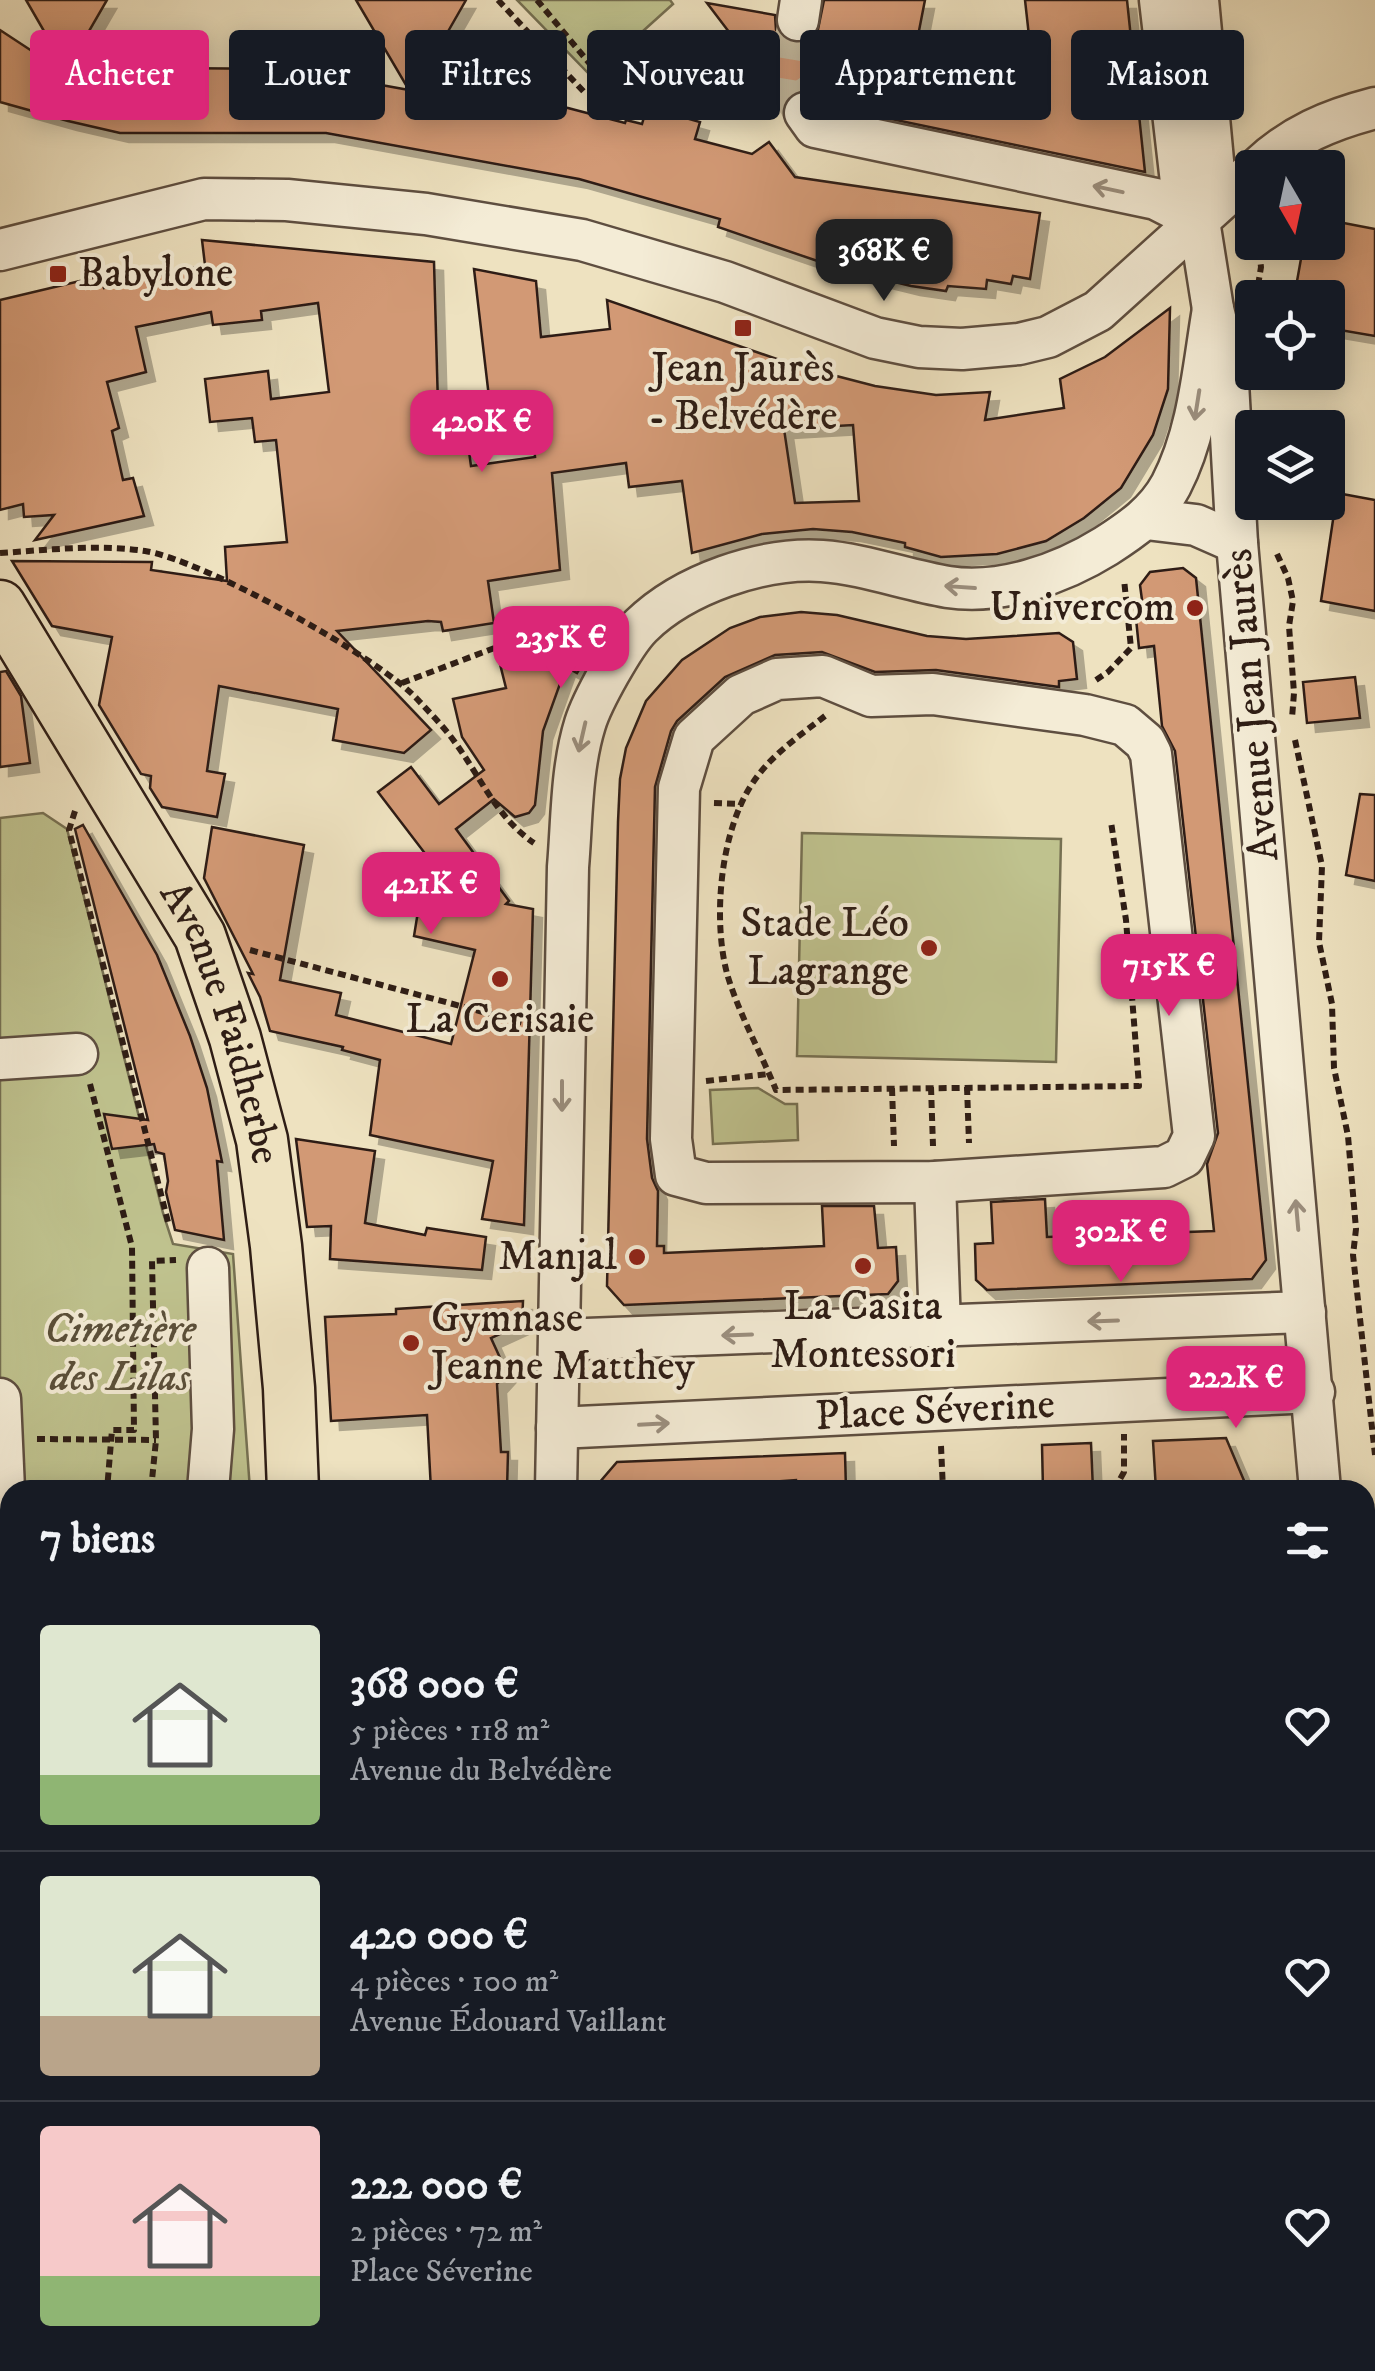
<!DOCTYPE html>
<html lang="fr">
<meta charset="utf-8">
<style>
body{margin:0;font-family:"IM FELL DW Pica",serif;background:#20242c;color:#f1f3f6;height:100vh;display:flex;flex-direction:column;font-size:38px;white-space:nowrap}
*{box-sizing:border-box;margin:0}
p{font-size:32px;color:#9ea1a6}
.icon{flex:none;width:55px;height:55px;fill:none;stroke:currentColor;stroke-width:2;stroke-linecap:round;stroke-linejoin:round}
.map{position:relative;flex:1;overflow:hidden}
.side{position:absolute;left:0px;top:1480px;width:1375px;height:892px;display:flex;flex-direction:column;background:#171b24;border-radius:30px 30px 0 0;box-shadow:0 5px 25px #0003}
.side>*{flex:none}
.banner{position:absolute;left:30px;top:30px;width:1315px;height:90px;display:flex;gap:20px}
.needle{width:65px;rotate:171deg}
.tools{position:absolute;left:1235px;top:150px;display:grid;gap:20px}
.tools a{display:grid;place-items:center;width:110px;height:110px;border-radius:10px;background:#171b24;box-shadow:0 5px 25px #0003;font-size:50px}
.price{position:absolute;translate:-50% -85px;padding:0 22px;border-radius:20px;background:#db2777;color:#fff;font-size:32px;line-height:65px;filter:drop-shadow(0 2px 5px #0008)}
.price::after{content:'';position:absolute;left:50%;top:60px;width:30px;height:22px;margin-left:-15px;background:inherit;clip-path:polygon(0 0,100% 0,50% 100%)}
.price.current{background:#222;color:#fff}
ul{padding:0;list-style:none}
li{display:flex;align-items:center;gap:30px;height:250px;padding:0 40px}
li+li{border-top:2px solid #363941}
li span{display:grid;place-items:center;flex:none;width:280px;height:200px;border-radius:10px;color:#555}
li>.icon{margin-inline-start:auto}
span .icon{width:120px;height:120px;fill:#fffc;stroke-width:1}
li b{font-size:42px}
h2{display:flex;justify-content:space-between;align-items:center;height:120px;padding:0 40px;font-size:42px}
.tag{padding:0 35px;border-radius:10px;background:#171b24;box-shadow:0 5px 25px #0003;font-size:35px;line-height:90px}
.tag.current{background:#db2777;color:#fff}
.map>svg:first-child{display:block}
.green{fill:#bfc28e;stroke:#767052;stroke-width:2.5}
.building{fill:#d29974;stroke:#2e1d15;stroke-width:2.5;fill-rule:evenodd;filter:url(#shadow)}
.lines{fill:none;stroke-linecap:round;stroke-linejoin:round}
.minor-tunnel{stroke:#c8bb9e;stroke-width:40;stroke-dasharray:40 20;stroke-linecap:butt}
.minor-casing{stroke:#5e4e40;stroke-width:45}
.major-casing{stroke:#2e1d15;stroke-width:55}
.path{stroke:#2e1d15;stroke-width:6;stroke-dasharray:8 5;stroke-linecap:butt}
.minor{stroke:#f4ecd6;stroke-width:40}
.major{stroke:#eee2c0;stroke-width:50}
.oneway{stroke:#9b8f7f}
.poi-dot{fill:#8f2418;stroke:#f4ecd6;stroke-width:4}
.labels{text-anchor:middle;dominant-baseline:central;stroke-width:8;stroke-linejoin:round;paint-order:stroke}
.poi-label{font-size:42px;fill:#2e1d15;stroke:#f4ecd6}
.street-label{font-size:42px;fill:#2e1d15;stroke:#f4ecd6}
.park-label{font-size:42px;font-style:italic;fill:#5a4f39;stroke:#f4ecd6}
</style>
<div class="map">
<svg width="1375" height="2371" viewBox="0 0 1375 2371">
<defs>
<filter id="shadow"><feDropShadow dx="9" dy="9" stdDeviation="0" flood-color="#0004"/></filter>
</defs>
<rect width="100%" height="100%" fill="#eee2c0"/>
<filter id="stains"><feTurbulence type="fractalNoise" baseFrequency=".002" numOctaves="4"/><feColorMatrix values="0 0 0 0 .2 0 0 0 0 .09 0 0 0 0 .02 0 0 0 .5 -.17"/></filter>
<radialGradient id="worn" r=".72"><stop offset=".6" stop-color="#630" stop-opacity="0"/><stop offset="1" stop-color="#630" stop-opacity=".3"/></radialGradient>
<g class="green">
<path d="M517,0H670L673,4L592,77Z"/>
<path d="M43,813L67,829L163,1213L173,1244L233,1254L250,1490H10V2101L0,2107V818Z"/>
<path d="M802,833L1061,839L1056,1062L797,1056Z"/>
<path d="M758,1088L785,1104H797L798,1140L713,1144L710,1090Z"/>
</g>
<g class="building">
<path d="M26,0H107L89,31V60L137,77L162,76L169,68L278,69L283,77H337L409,90L356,0H466L438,49L466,108L483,93L568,108L625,123L626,120L642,124L647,107L700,122L695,139L752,154L769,142L795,177L1040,213L1030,279L1013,276L1011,284L987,280L986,289L948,286L946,291L911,286L838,268L718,227L720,219L579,179L326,133H120L68,121L0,102V30L70,76Z"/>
<path d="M824,0H925L917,41L1032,63L1025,0H1127L1145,172L829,106L814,91L802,90L792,93L783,103L707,3L775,15L776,30L784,39L795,44L808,42L817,34Z"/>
<path d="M1328,220L1375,229V336L1328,328V298H1294L1304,242H1328Z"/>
<path d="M202,240L434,262L439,441L467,437L471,466L535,457L530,403L490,406L474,269L536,281L541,337L610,329L607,300L794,365L875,386L936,395L990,392L985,420L1064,408L1060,379L1105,357L1170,308L1168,389L1153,435L1121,488L1084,518L1046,541L997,554L941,557L905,547V543L852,532L813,529L762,534L692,553L682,481L629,487L626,463L552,473L560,570L488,581L494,623L443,631L441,622L428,621L337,631L431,730L404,753L333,740L338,709L219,686L207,771L225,774L217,817L162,807L150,788L151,776L141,774L99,705L112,637L52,626L12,561L152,562L151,570L227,581L225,547L287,542L276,440L255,442L252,418L210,422L205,379L268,371L271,399L329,392L318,303L261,311L262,320L213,325L211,312L136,327L146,372L107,382L119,428L112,431L123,480L133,478L144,516L35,540L54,515L24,517L23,504L0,510V300L101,276L104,288L205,265ZM853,425L859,501L795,503L784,429Z"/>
<path d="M1337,493L1375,500V611L1321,601Z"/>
<path d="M1183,568L1196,578L1266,1260L1252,1279L987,1290L976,1280L975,1244L993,1243L991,1202L1045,1199L1047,1237L1214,1231L1207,1164L1218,1133L1175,751L1162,726L1154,646L1139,648L1135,609L1142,600L1140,585L1150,572Z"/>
<path d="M801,612L837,615L927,636L966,639L1059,633L1073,642L1077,679L1059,681V687L936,670L875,672L822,652L775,655L725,677L677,721L671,731L655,787L647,1139L652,1178L658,1191L657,1246H664V1253L824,1246L822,1206H874L878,1248L896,1247L898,1281L888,1294L624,1305L607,1286L618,822L620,779L626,748L646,701L682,660L730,628L760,617Z"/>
<path d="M584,621L587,637L596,642L577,673L566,667L543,731L535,805L529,813L515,817L494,799L456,829L509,901L506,904L533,909L524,1225L482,1219L493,1161L370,1135L380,1060L342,1050L343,1047L270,1031L260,997L248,973L253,974L204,878L212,827L304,845L280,980L341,993L336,1015L451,1044L475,950L414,936L427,856L378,792L411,767L439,804L484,770L462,737L453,699L506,688L497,652Z"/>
<path d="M6,671L21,696L30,763L0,767V672Z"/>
<path d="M1355,677L1360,718L1307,723L1303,682Z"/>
<path d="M1360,794L1375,795V881L1346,875Z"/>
<path d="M83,825L157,955L190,1036L207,1088L222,1162L217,1161L224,1240L175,1230L166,1192L168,1181L164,1154L156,1152L154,1144L112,1149L104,1114L148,1120L75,829Z"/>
<path d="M296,1139L375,1151L365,1223L425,1235L427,1228L486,1237L482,1270L330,1259L331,1226L307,1227Z"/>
<path d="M523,1301L522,1324L491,1338L507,1373L497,1384L501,1452H508L507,1490H431L427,1415L331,1421L325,1317L396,1314V1309Z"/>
<path d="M1226,1438L1248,1490H1156L1153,1441Z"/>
<path d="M1091,1443L1093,1490H1043L1042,1445Z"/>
<path d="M845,1453L846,1490H797L796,1480L742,1484V1490H593L617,1462Z"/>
</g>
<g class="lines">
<path class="minor-tunnel" d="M798,20L787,87L805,113"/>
<g class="minor-casing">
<g id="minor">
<path d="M1160,0L1181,182L1199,221L1213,309L1227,365L1237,543L1320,1490"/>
<path d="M1198,0L1215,182L1201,217"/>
<path d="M798,20L801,0"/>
<path d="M805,113L815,127L1156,199L1199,221"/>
<path d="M1258,168C1293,135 1329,120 1375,108"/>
<path d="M0,250L204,199L287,200L426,214L582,240L725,282L875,338L919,347L962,349L1019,344L1048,337L1098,311L1252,172"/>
<path d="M1146,519L1196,525L1237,543"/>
<path d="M823,676L871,696L933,694L1085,715L1125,725L1145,742L1151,754L1194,1136L1184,1157L1164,1167L935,1182L706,1183L676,1175L671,1139L679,788L694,738L741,695L777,679Z"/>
<path d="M0,1059L77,1054"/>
<path d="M935,1182L940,1327"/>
<path d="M560,1340L1305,1312"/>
<path d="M0,1399L8,1580"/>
<path d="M557,1428L1314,1392"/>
<path d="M208,1490L213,1429L208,1268"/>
<path d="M556,1490L568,867C572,820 571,769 585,724C592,701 624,643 641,626C684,584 762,557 822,561C864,564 906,580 948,587C1001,595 1061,574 1106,546C1131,530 1156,513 1171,485C1199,431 1203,368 1213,309"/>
<path d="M8,1620L10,1660"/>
<path d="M1365,1630L1375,1657"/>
<path d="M0,1847H10"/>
<path d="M0,1891L10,1890"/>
<path d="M0,2006L10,1999"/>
<path d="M0,2134L10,2128"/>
<path d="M1365,2328L1375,2329"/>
<path d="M958,2362L960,2371"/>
<path d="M540,2371V2362"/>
<path d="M1073,2371L1119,2362"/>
</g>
</g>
<g class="major-casing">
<g id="major">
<path id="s1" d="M0,606L200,936L235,1038L262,1140L276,1246L289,1388L293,1490"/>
<path d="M297,2362L299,2371"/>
</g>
</g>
<g class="path">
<path d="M498,0L585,93"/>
<path d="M537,0L614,93"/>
<path d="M1256,298L1261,267L1258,242"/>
<path d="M0,553C48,550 98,544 145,551C203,560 381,658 419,701C431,714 444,727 454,741C480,776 497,818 534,843"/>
<path d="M1277,554L1288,578L1293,601L1289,626L1294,693L1292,718"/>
<path d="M1096,680L1108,672L1131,648L1124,579"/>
<path d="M402,683L542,630L600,616"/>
<path d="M825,716C799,736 770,756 752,784C720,832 712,922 728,977C740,1016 761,1053 776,1090L1139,1086L1126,920L1111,822"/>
<path d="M1295,740L1322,866L1319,942L1332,1004L1334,1068L1348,1136L1356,1229L1353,1255L1375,1455"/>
<path d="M714,803L743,804"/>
<path d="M75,811L69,830L169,1226"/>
<path d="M250,950L528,1024"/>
<path d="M706,1081L769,1074"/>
<path d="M90,1084L132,1247L134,1430H112L107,1490"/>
<path d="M931,1087L933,1146"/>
<path d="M967,1087L969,1143"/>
<path d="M892,1088L894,1146"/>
<path d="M37,1439L156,1440"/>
<path d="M941,1446L943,1490"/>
<path d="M151,1490L156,1440L152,1261L176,1260"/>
<path d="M1114,1490L1124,1472V1434"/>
<path d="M0,1753H10"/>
<path d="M0,1955H10"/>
<path d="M0,2063L10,2058"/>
<path d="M1365,2203L1375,2225"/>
<path d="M195,2362L198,2371"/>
<path d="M408,2362L428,2369L498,2370L499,2362"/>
<path d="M632,2362V2367L642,2371"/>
<path d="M775,2362L778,2371"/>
<path d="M1,2371L10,2353"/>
</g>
<use href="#minor" class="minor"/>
<use href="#major" class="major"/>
</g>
<defs><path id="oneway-shaft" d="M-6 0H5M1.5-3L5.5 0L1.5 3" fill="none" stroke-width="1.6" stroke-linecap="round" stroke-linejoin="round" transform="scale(2.5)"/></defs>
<g class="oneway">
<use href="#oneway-shaft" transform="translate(1108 189) rotate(-168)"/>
<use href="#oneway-shaft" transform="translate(1197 405) rotate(99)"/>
<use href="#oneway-shaft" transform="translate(960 587) rotate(-176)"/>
<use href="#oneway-shaft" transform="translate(582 737) rotate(103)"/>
<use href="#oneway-shaft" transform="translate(562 1096) rotate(90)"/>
<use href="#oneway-shaft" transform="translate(1297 1215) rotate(-95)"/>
<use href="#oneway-shaft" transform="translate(1103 1321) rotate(178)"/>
<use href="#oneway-shaft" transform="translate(737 1335) rotate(178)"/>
<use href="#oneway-shaft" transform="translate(654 1424) rotate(-3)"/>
</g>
<g class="poi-dot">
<rect x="48" y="264" width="20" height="20" rx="5"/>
<rect x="733" y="318" width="20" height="20" rx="5"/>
<circle cx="1195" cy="608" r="10"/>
<circle cx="929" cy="948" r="10"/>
<circle cx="500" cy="979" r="10"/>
<circle cx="637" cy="1257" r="10"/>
<circle cx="863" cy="1266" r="10"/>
<circle cx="411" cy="1343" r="10"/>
</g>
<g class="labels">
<g class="poi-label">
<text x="78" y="274" text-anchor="start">Babylone</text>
<text x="743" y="369">Jean Jaurès<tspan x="743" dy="48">- Belvédère</tspan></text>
<text x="1175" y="608" text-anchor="end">Univercom</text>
<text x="909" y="924" text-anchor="end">Stade Léo<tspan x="909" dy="48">Lagrange</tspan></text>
<text x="500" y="1020">La Cerisaie</text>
<text x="617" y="1257" text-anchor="end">Manjal</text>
<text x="863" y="1307">La Casita<tspan x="863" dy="48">Montessori</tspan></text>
<text x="431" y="1319" text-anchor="start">Gymnase<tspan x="431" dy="48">Jeanne Matthey</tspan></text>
</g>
<g class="street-label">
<text transform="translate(1252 705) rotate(-95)">Avenue Jean Jaurès</text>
<text stroke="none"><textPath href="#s1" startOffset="475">Avenue Faidherbe</textPath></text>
<text transform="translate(935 1411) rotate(-3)">Place Séverine</text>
</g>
<g class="park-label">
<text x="120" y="1330">Cimetière<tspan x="120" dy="48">des Lilas</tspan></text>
</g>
</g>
<rect width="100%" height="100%" filter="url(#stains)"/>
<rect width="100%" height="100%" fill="url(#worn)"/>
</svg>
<div class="tools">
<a><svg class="needle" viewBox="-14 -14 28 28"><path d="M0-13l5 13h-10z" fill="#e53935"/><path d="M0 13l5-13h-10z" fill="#9ea1a6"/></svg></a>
<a><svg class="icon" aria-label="locate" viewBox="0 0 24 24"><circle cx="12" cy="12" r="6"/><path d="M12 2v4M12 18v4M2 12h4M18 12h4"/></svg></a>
<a><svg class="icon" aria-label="layers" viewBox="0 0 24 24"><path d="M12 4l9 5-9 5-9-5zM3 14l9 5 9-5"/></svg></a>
</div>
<b class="price current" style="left:884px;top:304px">368K €</b>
<b class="price" style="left:482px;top:475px">420K €</b>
<b class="price" style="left:561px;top:691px">235K €</b>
<b class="price" style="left:431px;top:937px">421K €</b>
<b class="price" style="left:1169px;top:1019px">715K €</b>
<b class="price" style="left:1121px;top:1285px">302K €</b>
<b class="price" style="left:1236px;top:1431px">222K €</b>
<div class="banner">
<a class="tag current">Acheter</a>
<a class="tag">Louer</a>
<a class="tag">Filtres</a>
<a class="tag">Nouveau</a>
<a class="tag">Appartement</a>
<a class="tag">Maison</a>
</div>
<section class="side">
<h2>7 biens<svg class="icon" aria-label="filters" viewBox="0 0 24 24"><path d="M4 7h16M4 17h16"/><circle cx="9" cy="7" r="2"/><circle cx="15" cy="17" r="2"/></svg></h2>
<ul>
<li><span style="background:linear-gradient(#dfe7d0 75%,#8fb573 0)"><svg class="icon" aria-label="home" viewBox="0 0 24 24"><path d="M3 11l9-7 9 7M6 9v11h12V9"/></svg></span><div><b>368 000 €</b><p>5 pièces · 118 m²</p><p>Avenue du Belvédère</p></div><svg class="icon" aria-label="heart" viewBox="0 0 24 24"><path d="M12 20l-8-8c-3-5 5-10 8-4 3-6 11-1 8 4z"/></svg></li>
<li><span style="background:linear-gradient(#dfe7d0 70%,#b9a48a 0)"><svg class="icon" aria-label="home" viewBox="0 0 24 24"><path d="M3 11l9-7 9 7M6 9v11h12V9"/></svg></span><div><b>420 000 €</b><p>4 pièces · 100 m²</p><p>Avenue Édouard Vaillant</p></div><svg class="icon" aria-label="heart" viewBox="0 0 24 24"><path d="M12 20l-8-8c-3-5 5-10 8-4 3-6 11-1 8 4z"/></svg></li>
<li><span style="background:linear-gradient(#f6c9c9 75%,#8fb573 0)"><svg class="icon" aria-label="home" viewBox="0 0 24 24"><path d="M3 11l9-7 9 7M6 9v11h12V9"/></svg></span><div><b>222 000 €</b><p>2 pièces · 72 m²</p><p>Place Séverine</p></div><svg class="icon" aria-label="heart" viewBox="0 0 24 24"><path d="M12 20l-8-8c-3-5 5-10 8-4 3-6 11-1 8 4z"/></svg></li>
</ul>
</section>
</div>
